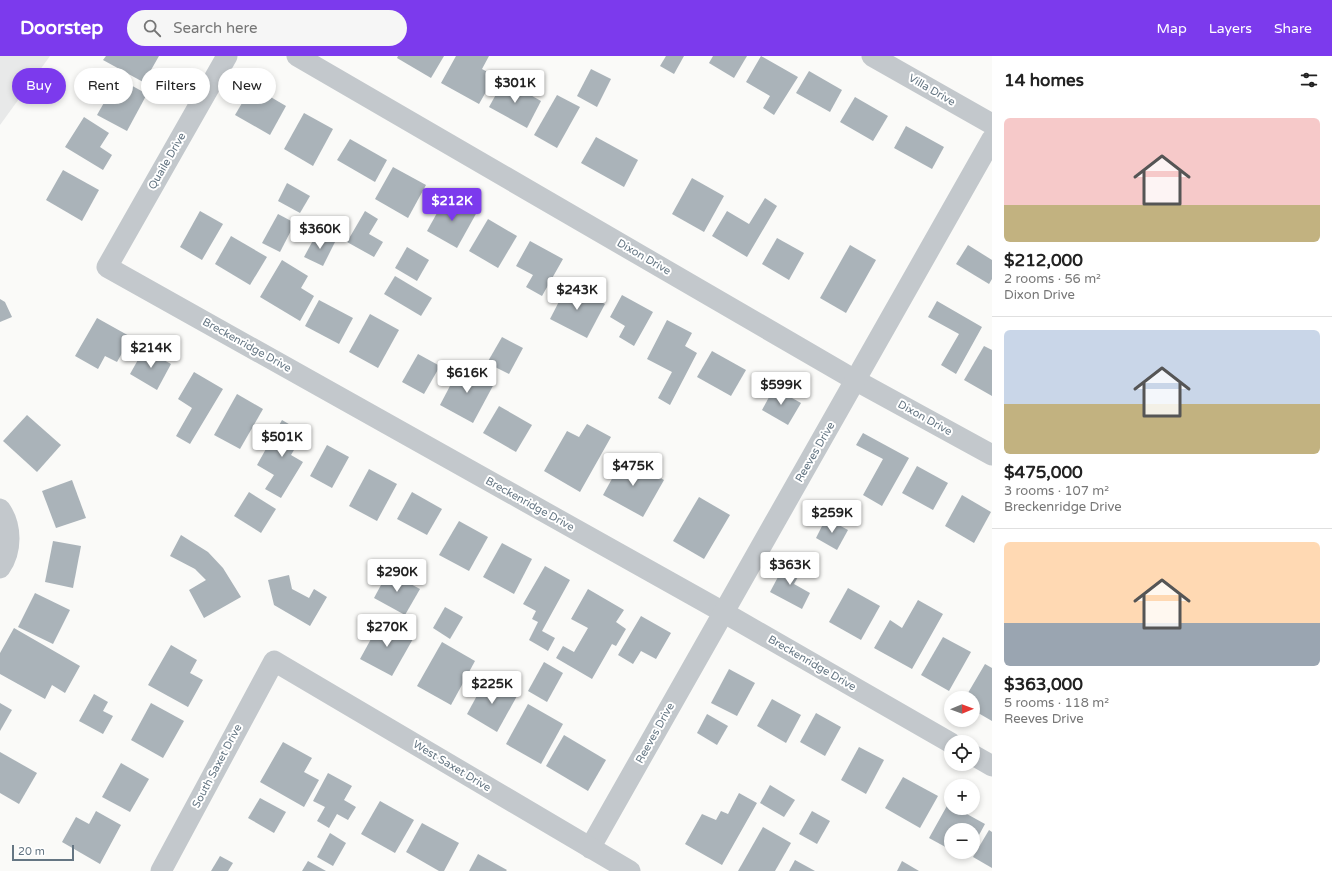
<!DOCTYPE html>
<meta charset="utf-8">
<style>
body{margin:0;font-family:"Varela Round",sans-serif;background:#f6f6f6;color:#222;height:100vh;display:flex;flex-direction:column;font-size:15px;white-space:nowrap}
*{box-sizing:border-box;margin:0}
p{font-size:13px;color:#767676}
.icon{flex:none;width:22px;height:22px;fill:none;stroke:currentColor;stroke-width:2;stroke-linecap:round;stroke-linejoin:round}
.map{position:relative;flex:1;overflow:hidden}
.sheet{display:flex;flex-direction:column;background:#fff;width:340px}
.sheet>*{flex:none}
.banner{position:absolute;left:12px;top:12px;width:380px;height:36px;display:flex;gap:8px}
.needle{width:26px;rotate:89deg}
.controls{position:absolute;left:944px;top:635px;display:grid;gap:8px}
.controls a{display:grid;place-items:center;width:36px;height:36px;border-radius:50%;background:#fff;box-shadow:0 2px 6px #0003;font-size:20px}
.scale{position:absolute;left:12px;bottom:10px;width:62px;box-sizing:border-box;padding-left:4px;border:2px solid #657683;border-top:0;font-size:11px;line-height:14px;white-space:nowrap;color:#657683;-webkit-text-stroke:3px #fff;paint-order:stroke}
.price{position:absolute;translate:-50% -34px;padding:0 9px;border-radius:4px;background:#fff;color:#222;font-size:13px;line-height:26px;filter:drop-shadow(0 1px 2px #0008)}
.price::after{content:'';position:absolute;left:50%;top:24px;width:12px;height:9px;margin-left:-6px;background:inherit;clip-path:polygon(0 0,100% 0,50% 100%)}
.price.selected{background:#7c3aed;color:#fff}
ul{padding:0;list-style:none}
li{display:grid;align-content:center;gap:8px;height:212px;padding:0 12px}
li+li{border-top:1px solid #e0e0e0}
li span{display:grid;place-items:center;height:124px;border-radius:6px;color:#555}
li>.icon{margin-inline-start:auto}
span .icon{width:72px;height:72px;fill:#fffc;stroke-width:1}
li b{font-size:17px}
h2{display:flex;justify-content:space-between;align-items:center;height:48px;padding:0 12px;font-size:17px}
.tag{padding:0 14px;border-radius:18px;background:#fff;box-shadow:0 2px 6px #0003;font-size:14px;line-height:36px}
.tag.selected{background:#7c3aed;color:#fff}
header{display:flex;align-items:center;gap:24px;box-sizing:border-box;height:56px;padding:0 20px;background:#7c3aed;color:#fff}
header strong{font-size:19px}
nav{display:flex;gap:22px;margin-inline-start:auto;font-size:14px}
.search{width:280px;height:36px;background:#f6f6f6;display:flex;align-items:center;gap:10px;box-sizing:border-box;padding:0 14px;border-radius:22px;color:#767676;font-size:15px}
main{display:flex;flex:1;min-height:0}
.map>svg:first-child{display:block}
.built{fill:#e8e9e9}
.building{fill:#aab3b9}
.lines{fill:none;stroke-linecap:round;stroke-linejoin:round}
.minor{stroke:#c3c8cc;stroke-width:21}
.labels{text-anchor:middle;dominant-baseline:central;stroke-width:4;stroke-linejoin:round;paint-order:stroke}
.street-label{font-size:11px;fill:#657683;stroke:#fff}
</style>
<header>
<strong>Doorstep</strong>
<div class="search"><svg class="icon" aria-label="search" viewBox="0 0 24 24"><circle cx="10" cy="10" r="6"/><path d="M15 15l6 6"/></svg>Search here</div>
<nav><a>Map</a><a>Layers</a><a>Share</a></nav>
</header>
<main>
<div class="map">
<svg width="992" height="815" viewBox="0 0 992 815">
<rect width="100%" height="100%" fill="#fafaf8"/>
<path class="built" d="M0,0H50L0,69Z"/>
<g class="building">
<path d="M106,0H159L151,14L162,19L154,32L103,4Z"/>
<path d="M398,0H444L431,22L397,2Z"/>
<path d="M456,0H489L482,13L495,20L479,48L441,27Z"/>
<path d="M666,0H684L674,18L660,10Z"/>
<path d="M713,0H747L734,22L709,7Z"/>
<path d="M761,0L798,21L774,59L763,52L770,40L746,26Z"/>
<path d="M591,13L611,23L597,51L577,40Z"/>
<path d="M809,15L842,34L830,56L796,37Z"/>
<path d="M118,22L147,38L127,75L97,59Z"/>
<path d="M504,24L541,45L527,72L489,51Z"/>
<path d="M252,30L286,50L270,79L235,59Z"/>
<path d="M557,39L580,51L557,92L534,79Z"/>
<path d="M855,41L888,60L873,85L840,66Z"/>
<path d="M304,57L333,73L313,110L284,93Z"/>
<path d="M84,61L109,77L100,91L112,99L103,114L65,91Z"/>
<path d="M906,70L944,91L932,113L894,92Z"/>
<path d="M596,81L638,104L624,131L581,107Z"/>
<path d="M350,83L387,104L375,126L337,104Z"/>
<path d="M393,111L426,129L408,162L375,143Z"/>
<path d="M63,114L99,134L82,165L46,144Z"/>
<path d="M692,122L724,140L704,176L672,158Z"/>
<path d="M287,127L310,140L300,157L278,145Z"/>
<path d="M447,139L477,156L457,192L427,175Z"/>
<path d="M765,142L777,150L747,201L712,180L727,155L749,168Z"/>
<path d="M200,155L223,168L202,204L180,191Z"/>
<path d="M365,155L378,163L369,178L383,186L374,201L347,186Z"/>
<path d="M278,158L295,167L280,196L262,187Z"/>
<path d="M488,163L517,180L498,212L469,195Z"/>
<path d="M317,177L335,186L323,210L304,201Z"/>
<path d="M231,180L267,201L250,229L215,208Z"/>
<path d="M777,182L804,197L789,224L762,208Z"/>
<path d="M530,185L563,203L542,240L526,231L533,219L516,210Z"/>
<path d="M850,189L876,204L846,257L820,242Z"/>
<path d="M968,189L992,204V223L989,228L956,208Z"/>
<path d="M407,191L429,204L417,225L395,212Z"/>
<path d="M282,204L308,220L301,232L314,240L300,265L260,241Z"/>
<path d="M395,220L432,242L421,260L384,238Z"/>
<path d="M568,228L605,248L587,282L550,263Z"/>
<path d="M622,239L653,256L634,290L619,281L625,270L610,261Z"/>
<path d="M0,243L5,246L12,261L0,266Z"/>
<path d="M319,244L353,262L339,288L305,270Z"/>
<path d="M937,245L982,271L956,318L941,309L959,278L928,261Z"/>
<path d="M370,258L399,274L378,312L349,296Z"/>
<path d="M97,262L131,281L117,306L105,300L98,313L75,300Z"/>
<path d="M667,264L692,277L685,290L697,297L670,349L658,342L672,316L647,303Z"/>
<path d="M502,281L523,292L509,318L487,307Z"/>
<path d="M984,290L992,294V340L964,324Z"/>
<path d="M144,293L171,308L157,334L130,318Z"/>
<path d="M712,295L746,314L731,340L697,321Z"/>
<path d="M418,298L440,310L424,338L402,326Z"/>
<path d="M461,309L495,326L473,367L440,349Z"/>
<path d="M194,316L223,333L190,388L176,380L192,352L178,343Z"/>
<path d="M774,332L801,347L788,369L762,354Z"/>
<path d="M237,338L263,353L240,393L214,379Z"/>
<path d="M499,350L532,369L516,396L483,377Z"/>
<path d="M27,359L61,389L37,416L3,385Z"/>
<path d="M282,364L304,377L291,399L303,406L281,442L265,433L274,419L257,409Z"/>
<path d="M587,368L611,381L580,436L544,415L567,375L579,381Z"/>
<path d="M863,377L909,402L882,450L863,439L883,403L856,389Z"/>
<path d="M327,389L349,401L332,432L310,420Z"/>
<path d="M624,401L664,424L643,461L603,439Z"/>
<path d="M917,410L948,427L933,454L902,437Z"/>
<path d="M369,413L397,428L377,465L349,450Z"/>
<path d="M72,424L86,462L56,472L42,435Z"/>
<path d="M249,436L276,453L261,477L234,460Z"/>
<path d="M412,436L442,453L427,479L397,463Z"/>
<path d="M962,439L991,456L974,487L945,470Z"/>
<path d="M699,441L730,459L704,503L673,485Z"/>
<path d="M826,462L848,474L837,494L816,482Z"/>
<path d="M459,465L488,481L469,515L439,499Z"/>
<path d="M181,479L208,496L223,512L241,541L204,562L189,534L206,524L195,513L170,500Z"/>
<path d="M53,485L81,490L73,532L45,526Z"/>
<path d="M502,487L532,503L514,538L483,521Z"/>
<path d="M787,504L803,512L794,528L810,537L802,553L770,536Z"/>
<path d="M545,510L570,524L542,575L555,582L548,595L529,584L538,566L532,563L536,555L523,548Z"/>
<path d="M388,516L420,533L405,559L374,542Z"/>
<path d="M289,519L292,533L309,542L314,533L327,541L310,570L274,549L268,524Z"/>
<path d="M848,532L880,550L861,584L829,566Z"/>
<path d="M588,533L624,554L616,566L626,573L616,590L612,588L592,623L556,602L563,590L574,596L588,572L571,563Z"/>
<path d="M35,537L70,554L53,588L18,571Z"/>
<path d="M918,544L943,558L912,613L874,592L890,564L902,572Z"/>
<path d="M445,551L463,561L450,583L433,572Z"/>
<path d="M641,560L671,577L656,603L641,595L633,608L618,599Z"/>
<path d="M382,563L414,581L392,620L360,603Z"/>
<path d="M14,572L80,610L65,637L52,629L45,643L0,618V597Z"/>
<path d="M943,581L971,596L949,635L921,619Z"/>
<path d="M442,586L475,605L451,649L417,630Z"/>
<path d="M171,589L197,604L190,617L203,624L188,651L148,629Z"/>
<path d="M544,606L563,617L547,646L528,635Z"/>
<path d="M985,608L992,612V665L973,654V642H965Z"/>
<path d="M729,613L755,627L737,660L711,647Z"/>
<path d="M486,623L517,640L497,676L467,658Z"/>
<path d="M94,638L108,646L103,655L113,660L103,678L79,665Z"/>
<path d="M772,643L801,659L786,687L757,670Z"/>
<path d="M0,647L12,654L0,675Z"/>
<path d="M151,647L184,665L163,702L131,684Z"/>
<path d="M528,648L563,668L541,708L506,688Z"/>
<path d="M816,657L841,671L825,700L800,686Z"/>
<path d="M707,658L728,670L717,689L697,677Z"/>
<path d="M564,679L606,704L588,735L546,710Z"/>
<path d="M283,686L312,702L304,716L319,724L304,751L260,726Z"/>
<path d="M859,691L884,704L866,738L841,724Z"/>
<path d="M0,696L37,717L19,748L0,737Z"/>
<path d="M121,707L149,723L130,756L102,741Z"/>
<path d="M328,717L352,730L344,744L356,751L348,764L337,758L329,772L317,765L325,751L313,745Z"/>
<path d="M903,721L938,740L920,772L885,752Z"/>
<path d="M770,729L795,744L784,761L760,747Z"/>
<path d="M739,737L757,747L722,809L685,788L702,758L716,764L721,755L728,758Z"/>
<path d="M260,742L286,756L274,777L248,762Z"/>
<path d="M380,745L414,764L395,797L361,778Z"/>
<path d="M948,748L951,749V752H956L985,768L973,790V774H951V794L929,782Z"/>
<path d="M96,755L121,769L100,808L62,786L76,761L89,768Z"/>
<path d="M812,755L830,765L817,788L799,778Z"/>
<path d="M422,767L459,787L444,815H439L406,796Z"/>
<path d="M763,771L791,787L775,815H738Z"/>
<path d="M989,774L992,776V812L973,801Z"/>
<path d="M330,777L346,787L333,810L317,801Z"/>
<path d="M478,798L507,814L506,815H469Z"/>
<path d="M220,800L233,807L228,815H211Z"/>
<path d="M795,804L815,815H789Z"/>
<path d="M308,805L326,815H302Z"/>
<path d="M902,805L919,815H897Z"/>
</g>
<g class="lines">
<g class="minor">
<path d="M227,0L107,211L723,556L951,687"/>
<path d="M297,0L855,324L992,399"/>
<path d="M872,0L992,68"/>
<path d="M0,453C12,470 12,495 0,512"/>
<path d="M973,699L992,710"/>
<path d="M590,792L992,83"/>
<path d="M161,815L274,605L630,815"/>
</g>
</g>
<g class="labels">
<g class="street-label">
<text transform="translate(932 34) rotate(30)">Villa Drive</text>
<text transform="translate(167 105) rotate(-60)">Quaile Drive</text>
<text transform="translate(644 201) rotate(30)">Dixon Drive</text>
<text transform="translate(247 289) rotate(29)">Breckenridge Drive</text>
<text transform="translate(925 362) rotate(29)">Dixon Drive</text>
<text transform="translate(815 396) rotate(-60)">Reeves Drive</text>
<text transform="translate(530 448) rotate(29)">Breckenridge Drive</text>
<text transform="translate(812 607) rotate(30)">Breckenridge Drive</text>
<text transform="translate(655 677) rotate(-61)">Reeves Drive</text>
<text transform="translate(217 710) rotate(-62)">South Saxet Drive</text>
<text transform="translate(452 710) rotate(31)">West Saxet Drive</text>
</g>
</g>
</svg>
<div class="controls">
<a><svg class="needle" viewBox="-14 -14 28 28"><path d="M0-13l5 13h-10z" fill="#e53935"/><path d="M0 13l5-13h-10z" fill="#767676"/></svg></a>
<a><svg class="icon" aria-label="locate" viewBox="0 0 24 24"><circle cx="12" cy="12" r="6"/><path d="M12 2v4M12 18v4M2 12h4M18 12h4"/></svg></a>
<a>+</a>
<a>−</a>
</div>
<div class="scale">20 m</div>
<b class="price" style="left:515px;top:48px">$301K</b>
<b class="price selected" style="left:452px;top:166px">$212K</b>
<b class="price" style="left:320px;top:194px">$360K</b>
<b class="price" style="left:577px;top:255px">$243K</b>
<b class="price" style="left:151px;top:313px">$214K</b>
<b class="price" style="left:467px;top:338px">$616K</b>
<b class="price" style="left:781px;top:350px">$599K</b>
<b class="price" style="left:282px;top:402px">$501K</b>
<b class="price" style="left:633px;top:431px">$475K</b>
<b class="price" style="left:832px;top:478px">$259K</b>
<b class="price" style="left:790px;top:530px">$363K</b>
<b class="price" style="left:397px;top:537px">$290K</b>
<b class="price" style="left:387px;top:592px">$270K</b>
<b class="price" style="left:492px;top:649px">$225K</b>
<div class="banner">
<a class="tag selected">Buy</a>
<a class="tag">Rent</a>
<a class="tag">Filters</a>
<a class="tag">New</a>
</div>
</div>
<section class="sheet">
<h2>14 homes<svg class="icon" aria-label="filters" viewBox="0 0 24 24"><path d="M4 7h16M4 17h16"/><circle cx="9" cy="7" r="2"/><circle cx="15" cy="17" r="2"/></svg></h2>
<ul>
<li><span style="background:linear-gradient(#f6c9c9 70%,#c2b280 0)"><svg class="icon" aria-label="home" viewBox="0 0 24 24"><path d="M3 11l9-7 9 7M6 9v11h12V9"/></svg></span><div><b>$212,000</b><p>2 rooms · 56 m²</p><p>Dixon Drive</p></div></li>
<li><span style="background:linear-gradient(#c9d6e8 60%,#c2b280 0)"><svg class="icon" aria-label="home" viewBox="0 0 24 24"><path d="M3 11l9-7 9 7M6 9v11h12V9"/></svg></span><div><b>$475,000</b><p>3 rooms · 107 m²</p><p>Breckenridge Drive</p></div></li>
<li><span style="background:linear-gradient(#ffd9b3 65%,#9aa5b1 0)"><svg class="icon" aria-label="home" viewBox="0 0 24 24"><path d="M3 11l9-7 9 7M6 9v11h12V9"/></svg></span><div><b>$363,000</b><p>5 rooms · 118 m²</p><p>Reeves Drive</p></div></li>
</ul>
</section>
</main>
